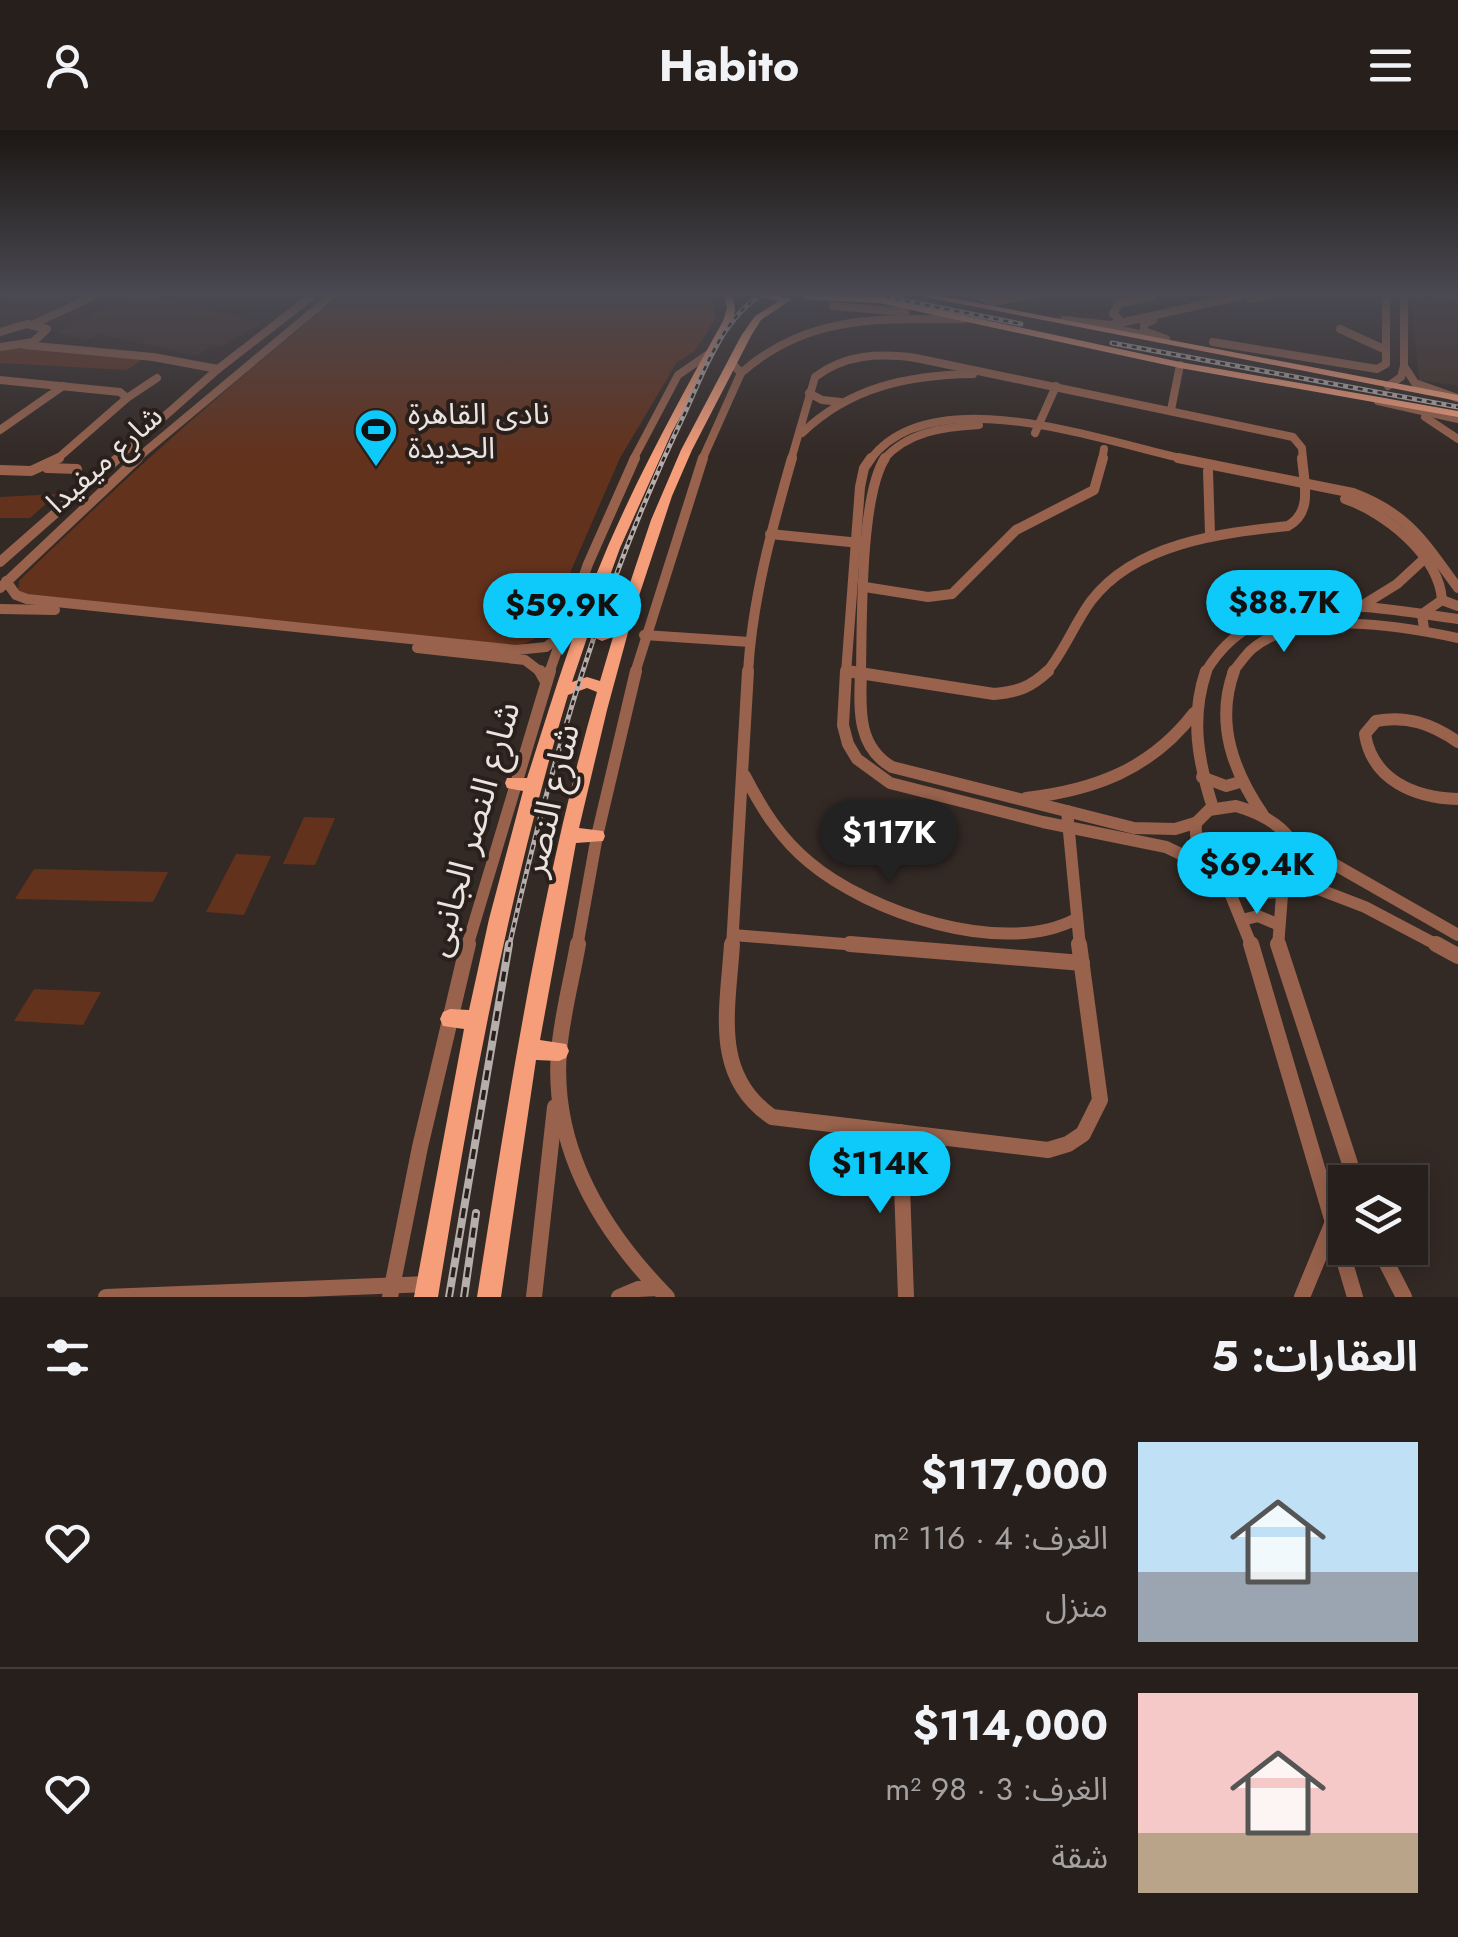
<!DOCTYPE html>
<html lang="ar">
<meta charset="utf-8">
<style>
body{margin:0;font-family:Jost,"Noto Sans Arabic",sans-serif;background:#322c29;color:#f1f3f6;direction:rtl;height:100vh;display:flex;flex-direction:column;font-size:38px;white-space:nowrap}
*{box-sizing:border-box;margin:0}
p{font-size:32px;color:#a4a2a3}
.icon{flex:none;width:55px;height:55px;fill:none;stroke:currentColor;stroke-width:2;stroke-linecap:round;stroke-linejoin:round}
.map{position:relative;height:1167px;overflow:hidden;direction:ltr}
.sheet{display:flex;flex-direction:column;background:#261f1c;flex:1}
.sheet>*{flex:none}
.controls{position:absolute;left:1328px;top:1035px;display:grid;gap:20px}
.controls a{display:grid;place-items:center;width:100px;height:100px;border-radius:0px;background:#261f1c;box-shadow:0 5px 25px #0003,0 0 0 2px #423d3b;font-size:50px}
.price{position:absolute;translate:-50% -85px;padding:0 22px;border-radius:35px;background:#0dcafa;color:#111;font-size:32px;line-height:65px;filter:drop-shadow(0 2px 5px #0008)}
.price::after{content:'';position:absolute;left:50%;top:60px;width:30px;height:22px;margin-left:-15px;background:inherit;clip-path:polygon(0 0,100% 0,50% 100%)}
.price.on{background:#222;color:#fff}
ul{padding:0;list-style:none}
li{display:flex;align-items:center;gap:30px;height:250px;padding:0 40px}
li+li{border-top:2px solid #423d3b}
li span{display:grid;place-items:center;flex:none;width:280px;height:200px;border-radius:0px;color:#555}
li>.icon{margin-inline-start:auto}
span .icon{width:120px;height:120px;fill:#fffc;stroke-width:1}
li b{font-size:42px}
h2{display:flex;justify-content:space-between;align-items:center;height:120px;padding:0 40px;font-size:42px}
header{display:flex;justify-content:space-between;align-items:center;height:130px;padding:0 40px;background:#261f1c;font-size:45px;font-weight:700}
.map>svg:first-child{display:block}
.built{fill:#42312a}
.green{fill:#63321d}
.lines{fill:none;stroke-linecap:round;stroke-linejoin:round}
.minor-far3{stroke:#98624c;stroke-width:8}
.minor-far2{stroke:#98624c;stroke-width:10}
.minor-far1{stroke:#98624c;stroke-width:12}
.minor{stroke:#98624c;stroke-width:16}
.major{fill:#f69e7a;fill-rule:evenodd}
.rail-far1-casing{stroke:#b6aeab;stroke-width:5}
.rail-casing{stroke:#b6aeab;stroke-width:8}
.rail-far1{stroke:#291f1b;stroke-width:2.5;stroke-dasharray:5;stroke-linecap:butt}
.rail{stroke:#291f1b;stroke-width:4;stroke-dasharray:10;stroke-linecap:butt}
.labels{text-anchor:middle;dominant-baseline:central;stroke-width:8;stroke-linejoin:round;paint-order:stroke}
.far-poi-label{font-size:30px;fill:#eae3e0;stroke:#291f1b;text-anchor:start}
.far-street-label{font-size:30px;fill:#eae3e0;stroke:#291f1b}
.street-label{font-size:35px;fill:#eae3e0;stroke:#291f1b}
</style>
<header><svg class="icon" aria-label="menu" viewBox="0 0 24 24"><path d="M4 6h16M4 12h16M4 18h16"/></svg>Habito<svg class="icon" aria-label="person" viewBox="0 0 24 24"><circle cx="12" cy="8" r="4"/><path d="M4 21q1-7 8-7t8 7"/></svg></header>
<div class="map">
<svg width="1458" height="1167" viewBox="0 0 1458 1167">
<rect width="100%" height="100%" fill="#332925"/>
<g class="built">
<path d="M95,163L44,188L11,195L0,193L2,163Z"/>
<path d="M134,163H139L262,193L223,216H213L195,226L101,204L86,210L57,202Z"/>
<path d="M1411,165L1458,173V256L1419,250Z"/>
</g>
<g class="green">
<path d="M357,163L713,165L715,190L694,222L677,232L620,328L543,505L515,518L27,466L18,461L19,451L26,444C127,346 231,252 342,165Z"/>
<path d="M27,215L143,229L127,240L0,233V221Z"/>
<path d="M57,364L30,388H0V367Z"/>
<path d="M304,687L335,688L315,735L283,734Z"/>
<path d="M236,724L271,726L244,785L206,782Z"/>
<path d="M34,739L168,742L153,772L15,769Z"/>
<path d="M34,859L101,862L83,895L14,891Z"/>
</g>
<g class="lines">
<g class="minor-far3">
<path d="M973,163L993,172L1043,163"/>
<path d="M1404,163V236"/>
<path d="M1439,163L1458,167"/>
<path d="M1250,169L1277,163"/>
<path d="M833,176L905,182"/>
<path d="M1118,188L1113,184L1119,173L1152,167"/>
<path d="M1064,190L1111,195L1254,163"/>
<path d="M1153,190L1144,194V201L1166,209"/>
<path d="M36,193L100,163"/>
<path d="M1109,198L1150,206"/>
<path d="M1340,199L1386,220"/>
<path d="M0,202L27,194L47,199L33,212L0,217"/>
<path d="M1213,212L1377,239L1386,234V163"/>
<path d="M25,215L153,227L218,239"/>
<path d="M741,243C808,184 879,189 963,189"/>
<path d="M0,250L120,262L127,268L56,330"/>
<path d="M1388,256L1401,247L1404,236L1415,253L1457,268"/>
<path d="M809,263L822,270L841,272"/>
<path d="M127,268L157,248"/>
<path d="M1378,271L1458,289"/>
<path d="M1171,280L1180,235"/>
<path d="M1425,287L1458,309"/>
<path d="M0,300L63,256"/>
<path d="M802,303C850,257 908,245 973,244"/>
<path d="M1035,303L1056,256"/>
<path d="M115,330L218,239L316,163"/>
<path d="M135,330L335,163"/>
<path d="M633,330L678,245L707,225"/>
<path d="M702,330L741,243L732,233"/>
<path d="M791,330L815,247C845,224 879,223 916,228L1293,307L1302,318L1303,330"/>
<path d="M870,330C931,247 1104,312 1189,330"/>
<path d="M883,330C907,302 943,297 979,295"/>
<path d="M1102,330L1104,319"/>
</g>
<g class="minor-far2">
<path d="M1178,328L1353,363C1409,384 1424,412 1458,458"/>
<path d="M47,338L77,339"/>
<path d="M0,340L31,341L59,328"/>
<path d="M1208,341L1210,404"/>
<path d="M1345,369C1384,382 1439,425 1442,470L1422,484L1424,499"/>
<path d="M770,404L860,413"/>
<path d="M0,432L118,328"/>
<path d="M6,451L16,465L27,469L516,520L546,517L562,505"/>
<path d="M865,457L928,467L952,464L1016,400L1094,360L1103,328"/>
<path d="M0,458L138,328"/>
<path d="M1442,470L1458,476"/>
<path d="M1363,475L1397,454L1423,430"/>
<path d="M0,479L55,480"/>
<path d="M644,505L750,512"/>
<path d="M417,518L525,530L542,543"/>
<path d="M847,541L862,543"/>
<path d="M549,543L588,434L635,328"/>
<path d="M635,543L703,328"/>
<path d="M748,543C752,470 772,398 792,328"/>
<path d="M846,543L860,357L864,338L871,328"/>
<path d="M861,543C862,493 860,367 885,328"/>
<path d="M1046,543C1064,522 1074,494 1091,471C1135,413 1221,403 1288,396C1313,382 1304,353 1302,328"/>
<path d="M1205,543C1259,450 1369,477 1458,489"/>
<path d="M1232,543C1238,536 1245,525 1252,519C1301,478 1401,496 1458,508"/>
</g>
<g class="minor-far1">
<path d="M540,541L546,552"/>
<path d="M846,541L843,595L848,614L857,629L890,653L1043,692L1166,717L1206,736"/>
<path d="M847,541L994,564C1018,562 1031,557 1048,541"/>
<path d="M861,541C860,577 856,616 892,637L1134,698L1175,699L1195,693"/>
<path d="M1206,541C1190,589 1198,631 1213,678"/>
<path d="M1234,541C1215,593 1233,641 1263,685"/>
<path d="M1458,612C1432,594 1407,585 1376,591L1365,604C1372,650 1415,668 1458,669"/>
<path d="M745,646C762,679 780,708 809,732C868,782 1003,828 1076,789"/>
<path d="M1202,647L1226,656L1240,652"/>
<path d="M1026,668C1095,660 1151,639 1194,583"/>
<path d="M1236,676C1271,686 1296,704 1304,740L1293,760C1245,771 1192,749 1196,693L1209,680Z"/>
<path d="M1067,681L1080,817"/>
<path d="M1297,713L1458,805"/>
<path d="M1300,752L1365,777L1441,817"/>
<path d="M1226,753L1252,817"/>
<path d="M1242,790L1258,786L1277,794"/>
<path d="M733,805L881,817"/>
<path d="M467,817L550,541"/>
<path d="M577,817L597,706L636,541"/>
<path d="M732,817L748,541"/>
<path d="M1278,817L1282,765"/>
</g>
<g class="minor">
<path d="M578,814C572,849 562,885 559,921C551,1018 602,1101 667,1167"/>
<path d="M732,814C728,879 711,945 772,987L1048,1020L1068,1014L1083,1004L1100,970L1079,814"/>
<path d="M850,814L1082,833"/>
<path d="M1251,814L1355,1167"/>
<path d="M1278,814L1356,1052"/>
<path d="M1436,814L1458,826"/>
<path d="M900,1002L906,1167"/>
<path d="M1379,1118L1404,1167"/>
<path d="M106,1167L428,1154"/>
<path d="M390,1167L420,1017L468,814"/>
<path d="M534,1167L555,977"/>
<path d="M619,1167L638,1159L658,1158"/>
<path d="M1302,1167L1333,1092"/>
</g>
<g class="major">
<path d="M724,163H732L735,179L733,191L672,302L620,418L592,495L603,500L616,495L651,390L681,320L741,206L755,186L779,171L738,163H765L792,169L761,190L751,206L692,320L672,366L633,484L607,580L579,698L603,701L605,706L603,711L576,713L540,910L566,914L569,921L566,928L559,931L536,930L501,1167H477C509,965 540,760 597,562L587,558L568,565C508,765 471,962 438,1167H414L464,899L443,896L440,889L443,882L450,879L469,880L489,789L523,661L507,658L505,653L507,648H527C552,570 576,491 608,416C642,338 682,265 723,191L727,179ZM588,505L602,511L613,507L600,551L587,547L572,552Z"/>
<path d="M905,163H925L1458,265V271Z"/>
<path d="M806,164L879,167L1180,232L1458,281V287L1180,238L879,173L803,169L802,167Z"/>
</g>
<g class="rail-far1-casing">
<g id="rail-far1">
<path d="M866,163L1021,194"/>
<path d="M1112,213L1458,277"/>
<path d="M509,817C550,634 601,459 682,289C703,245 720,189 764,163"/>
</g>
</g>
<g class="rail-casing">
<g id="rail">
<path d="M449,1167L509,814"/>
<path d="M464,1167L476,1083"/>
</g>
</g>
<use href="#rail-far1" class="rail-far1"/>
<use href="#rail" class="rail"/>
</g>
<linearGradient id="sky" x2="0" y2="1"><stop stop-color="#1c1714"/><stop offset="0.5" stop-color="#4a4951"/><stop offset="1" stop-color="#4a4951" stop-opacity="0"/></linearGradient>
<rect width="1458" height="327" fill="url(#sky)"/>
<defs>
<g id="stadium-pin" transform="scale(2.25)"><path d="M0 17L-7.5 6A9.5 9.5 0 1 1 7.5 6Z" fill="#0dcafa" stroke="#291f1b"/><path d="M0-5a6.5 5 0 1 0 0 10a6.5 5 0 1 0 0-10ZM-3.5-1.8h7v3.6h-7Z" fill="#111"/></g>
</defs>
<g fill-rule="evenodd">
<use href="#stadium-pin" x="376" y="300"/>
</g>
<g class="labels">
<g class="far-poi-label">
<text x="408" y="283">نادى القاهرة<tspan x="408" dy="34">الجديدة</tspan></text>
</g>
<g class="far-street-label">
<text transform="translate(104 329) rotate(-42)">شارع ميفيدا</text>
</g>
<g class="street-label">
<text transform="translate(550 670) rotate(-77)">شارع النصر</text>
<text transform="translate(472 699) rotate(-74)">شارع النصر الجانبى</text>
</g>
</g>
</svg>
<div class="controls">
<a><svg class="icon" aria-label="layers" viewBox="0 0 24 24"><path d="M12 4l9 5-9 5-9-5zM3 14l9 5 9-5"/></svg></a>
</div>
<b class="price" style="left:1284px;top:525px">$88.7K</b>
<b class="price" style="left:562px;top:528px">$59.9K</b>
<b class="price on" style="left:889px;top:755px">$117K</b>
<b class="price" style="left:1257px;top:787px">$69.4K</b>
<b class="price" style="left:880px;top:1086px">$114K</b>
</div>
<section class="sheet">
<h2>العقارات: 5<svg class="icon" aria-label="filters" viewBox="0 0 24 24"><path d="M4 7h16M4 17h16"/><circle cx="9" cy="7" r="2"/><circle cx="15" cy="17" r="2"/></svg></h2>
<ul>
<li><span style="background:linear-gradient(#bfe0f5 65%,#9aa5b1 0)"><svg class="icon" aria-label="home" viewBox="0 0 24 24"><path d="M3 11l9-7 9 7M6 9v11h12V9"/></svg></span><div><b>$117,000</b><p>الغرف: 4 · 116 m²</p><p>منزل</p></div><svg class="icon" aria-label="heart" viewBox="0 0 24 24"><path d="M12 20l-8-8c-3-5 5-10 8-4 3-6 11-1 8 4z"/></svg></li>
<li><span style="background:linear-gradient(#f6c9c9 70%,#b9a48a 0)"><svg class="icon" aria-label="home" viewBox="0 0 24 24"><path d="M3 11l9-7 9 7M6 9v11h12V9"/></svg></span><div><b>$114,000</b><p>الغرف: 3 · 98 m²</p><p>شقة</p></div><svg class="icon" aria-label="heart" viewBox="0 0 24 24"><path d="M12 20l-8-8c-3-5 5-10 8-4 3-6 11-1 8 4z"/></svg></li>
</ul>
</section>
